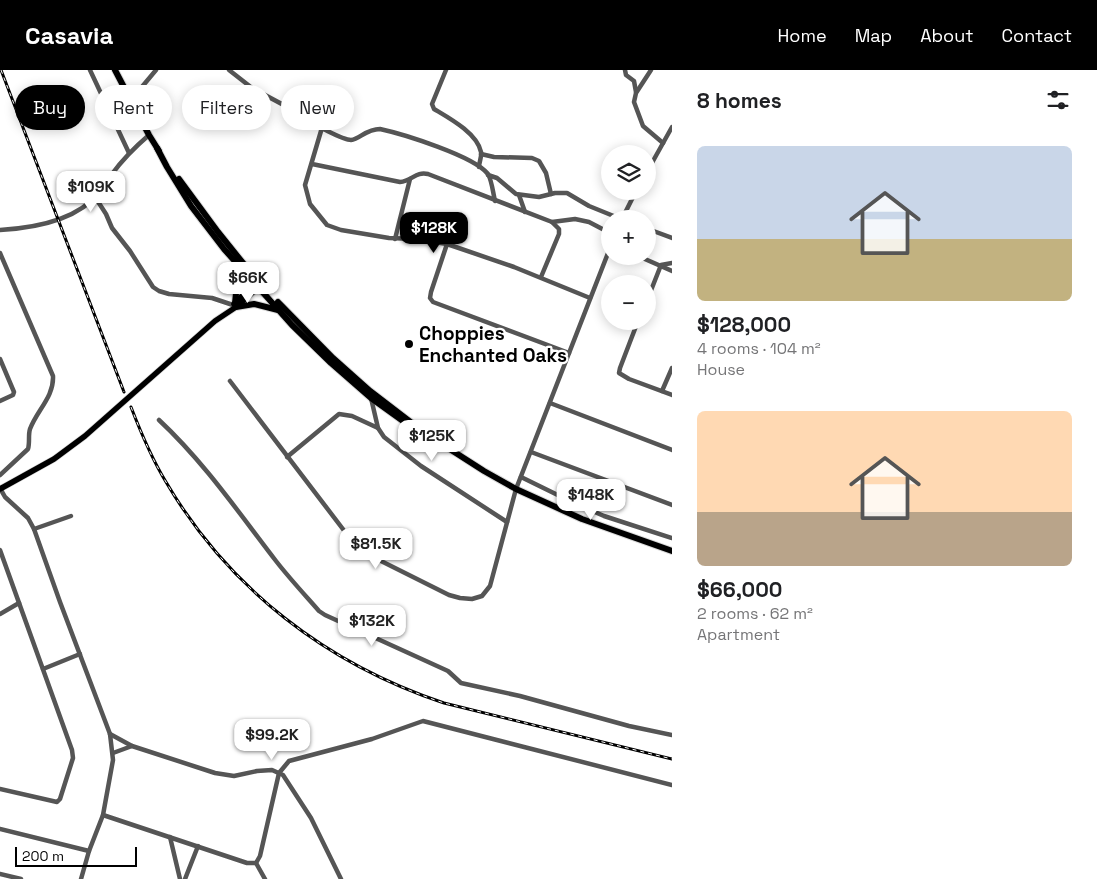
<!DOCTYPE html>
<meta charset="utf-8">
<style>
body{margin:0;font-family:"Space Grotesk",sans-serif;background:#f6f6f6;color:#202124;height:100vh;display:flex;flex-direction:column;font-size:19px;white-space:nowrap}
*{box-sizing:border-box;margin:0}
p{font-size:16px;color:#757577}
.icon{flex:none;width:28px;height:28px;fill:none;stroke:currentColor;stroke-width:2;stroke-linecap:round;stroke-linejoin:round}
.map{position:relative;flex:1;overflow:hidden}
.sheet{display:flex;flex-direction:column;background:#fff;width:425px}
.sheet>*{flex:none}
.banner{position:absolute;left:15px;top:15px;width:475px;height:45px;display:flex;gap:10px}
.buttons{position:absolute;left:601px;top:75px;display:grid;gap:10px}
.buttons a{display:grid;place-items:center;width:55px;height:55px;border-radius:50%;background:#fff;box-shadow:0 2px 12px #0003;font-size:25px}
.scale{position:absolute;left:15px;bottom:12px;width:122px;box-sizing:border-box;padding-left:5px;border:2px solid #000;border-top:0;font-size:14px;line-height:18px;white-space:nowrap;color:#000;-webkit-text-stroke:4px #fff;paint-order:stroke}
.price{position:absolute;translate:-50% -42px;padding:0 11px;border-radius:10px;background:#fff;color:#222;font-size:16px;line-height:32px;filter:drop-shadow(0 1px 2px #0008)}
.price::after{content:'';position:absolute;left:50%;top:30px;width:15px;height:11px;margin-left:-8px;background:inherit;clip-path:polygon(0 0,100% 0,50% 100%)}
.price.selected{background:#000;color:#fff}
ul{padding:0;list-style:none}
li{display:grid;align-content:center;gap:10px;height:265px;padding:0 25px}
li span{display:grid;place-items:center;height:155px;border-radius:8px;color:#555}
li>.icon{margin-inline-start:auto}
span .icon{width:90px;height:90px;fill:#fffc;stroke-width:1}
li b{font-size:21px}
h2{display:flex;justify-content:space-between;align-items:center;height:60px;padding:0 25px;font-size:21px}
.tag{padding:0 18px;border-radius:22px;background:#fff;box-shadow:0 2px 12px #0003;font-size:18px;line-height:45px}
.tag.selected{background:#000;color:#fff}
header{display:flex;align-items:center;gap:30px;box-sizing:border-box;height:70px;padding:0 25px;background:#000;color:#fff}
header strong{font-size:24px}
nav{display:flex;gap:28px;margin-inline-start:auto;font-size:18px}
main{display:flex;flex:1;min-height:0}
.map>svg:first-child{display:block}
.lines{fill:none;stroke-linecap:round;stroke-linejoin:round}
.major-casing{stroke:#dbdbdb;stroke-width:7}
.highway-casing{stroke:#dbdbdb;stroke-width:8}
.minor{stroke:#555;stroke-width:4.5}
.major{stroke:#000;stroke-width:5.5}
.highway{stroke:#000;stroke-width:6}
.rail-casing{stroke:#000;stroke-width:3}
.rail{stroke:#fff;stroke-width:1;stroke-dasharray:4;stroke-linecap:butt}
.poi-dot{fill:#000;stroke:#fff;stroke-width:2}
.labels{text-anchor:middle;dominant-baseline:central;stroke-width:4.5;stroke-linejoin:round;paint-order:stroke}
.poi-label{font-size:19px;font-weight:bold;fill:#000;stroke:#fff;text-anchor:start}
</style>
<header>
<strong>Casavia</strong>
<nav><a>Home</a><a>Map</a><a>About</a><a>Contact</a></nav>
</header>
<main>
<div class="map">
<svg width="672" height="809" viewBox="0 0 672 809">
<rect width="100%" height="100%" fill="#fff"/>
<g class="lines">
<g class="major-casing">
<g id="major">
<path d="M234,234L257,211"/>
<path d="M0,419L54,389L85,366L215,251L236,237L261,215"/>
</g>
</g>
<g class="highway-casing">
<g id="highway">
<path d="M115,0L149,65L159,81"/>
<path d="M157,78L167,97L191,136L224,179L292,255L331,293L371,328L403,351L420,360L484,401L516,419L582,449L672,481"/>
<path d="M179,109L218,162L251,203"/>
<path d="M278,232L333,288L370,321L413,354"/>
<path d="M235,233L237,214L236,192"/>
<path d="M236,237L254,234L278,240"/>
</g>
</g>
<g class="minor">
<path d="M90,0L129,83"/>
<path d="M229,0L252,18L321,55V61L305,115L310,134L327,155L341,160L389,168L417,169L447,174L514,197L590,228"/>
<path d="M446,0L432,34L434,39C449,48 477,63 481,82C482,87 479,92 479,97"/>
<path d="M625,0L626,5L634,11L636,22"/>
<path d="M651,0L636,23L634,32L643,56L663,73"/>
<path d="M131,30L156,0"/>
<path d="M321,58C328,61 344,70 351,70C360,69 366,59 380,59C403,64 474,86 488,104C492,111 493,123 495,131"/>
<path d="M481,84L494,87L532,88L539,91L546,103L551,124"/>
<path d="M312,94L400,112C412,111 416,101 428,104L552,152L559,159V164L541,207"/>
<path d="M648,100L672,57"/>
<path d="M488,105L497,108L516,124L539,127L555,123H567L589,136L621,149"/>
<path d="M519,125L525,142"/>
<path d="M95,127L106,144L112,158L130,181L153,217L159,221L169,224L212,228L233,235"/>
<path d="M622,149L636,121"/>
<path d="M552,152L575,149L589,152L610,163"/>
<path d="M648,159L672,168"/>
<path d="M0,160C34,158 76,151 99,123C104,117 108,110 112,104C123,89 135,77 149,65"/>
<path d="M395,169L410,109"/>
<path d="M447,174L431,222L430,228L433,232L569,283"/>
<path d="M0,183L53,306C54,327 37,340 30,359C28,365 30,372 28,379L0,405"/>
<path d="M638,186L672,201"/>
<path d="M648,228L661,195L672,193"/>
<path d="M638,251L620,298L619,303L629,309L672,325"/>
<path d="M0,289L14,322L13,325L0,331"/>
<path d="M230,311L352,471L367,484L449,525L460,528L472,529L482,526L490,516L516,419L610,178"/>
<path d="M662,321L672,298"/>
<path d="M371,328L378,358L384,367L421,396L507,452"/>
<path d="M550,333L672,380"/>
<path d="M159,350C204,392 239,443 276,491C290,509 305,525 319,541L325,545L448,601L461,613L520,626L629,656L672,665"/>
<path d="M531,382L672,435"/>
<path d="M287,387L339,344L352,346L378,358"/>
<path d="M521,407L572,432L604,446L672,468"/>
<path d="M0,418L5,427L28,448L34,459L60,532L110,664L113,690L103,745L89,781L81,809"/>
<path d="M34,459L71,446"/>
<path d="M0,480L72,680L73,688L60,729L57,732L0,719"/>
<path d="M0,544L19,533"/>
<path d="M43,599L80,584"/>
<path d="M110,664L132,676L215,703L234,706L257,701L272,700L283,705L311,748L341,809"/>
<path d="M113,683L132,676"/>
<path d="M103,745L247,793H256L260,786L279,703L289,691L372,669L423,651L672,715"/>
<path d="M0,759L89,781"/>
<path d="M170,767L180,809"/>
<path d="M256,793L265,809"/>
<path d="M0,804L21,809"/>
<path d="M185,809L198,776"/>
</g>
<use href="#major" class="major"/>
<use href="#highway" class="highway"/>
<g class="rail-casing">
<g id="rail">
<path d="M1,0L124,322"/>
<path d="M131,337C141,363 152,389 166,412C229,519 327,594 444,633L672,689"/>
</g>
</g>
<use href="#rail" class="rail"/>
</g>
<circle class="poi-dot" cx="409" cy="274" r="5"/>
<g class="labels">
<g class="poi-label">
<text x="419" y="263">Choppies<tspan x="419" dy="22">Enchanted Oaks</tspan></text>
</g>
</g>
</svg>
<div class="buttons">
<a><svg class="icon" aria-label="layers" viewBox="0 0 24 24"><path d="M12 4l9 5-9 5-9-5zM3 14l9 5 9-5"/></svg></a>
<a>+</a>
<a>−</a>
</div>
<div class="scale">200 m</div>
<b class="price" style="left:91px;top:143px">$109K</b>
<b class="price selected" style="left:434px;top:184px">$128K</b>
<b class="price" style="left:248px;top:234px">$66K</b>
<b class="price" style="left:432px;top:392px">$125K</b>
<b class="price" style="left:591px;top:451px">$148K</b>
<b class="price" style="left:376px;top:500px">$81.5K</b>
<b class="price" style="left:372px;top:577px">$132K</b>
<b class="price" style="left:272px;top:691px">$99.2K</b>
<div class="banner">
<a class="tag selected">Buy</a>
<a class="tag">Rent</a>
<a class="tag">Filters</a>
<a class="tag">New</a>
</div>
</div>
<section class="sheet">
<h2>8 homes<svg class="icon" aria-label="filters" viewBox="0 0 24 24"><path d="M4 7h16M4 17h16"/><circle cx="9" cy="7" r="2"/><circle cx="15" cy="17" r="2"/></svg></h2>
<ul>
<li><span style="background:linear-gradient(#c9d6e8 60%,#c2b280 0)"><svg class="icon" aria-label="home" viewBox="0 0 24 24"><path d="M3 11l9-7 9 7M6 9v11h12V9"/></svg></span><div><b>$128,000</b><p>4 rooms · 104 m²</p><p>House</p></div></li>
<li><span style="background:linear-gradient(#ffd9b3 65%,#b9a48a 0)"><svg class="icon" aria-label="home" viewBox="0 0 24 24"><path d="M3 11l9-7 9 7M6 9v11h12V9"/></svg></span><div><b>$66,000</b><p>2 rooms · 62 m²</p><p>Apartment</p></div></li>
</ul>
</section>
</main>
